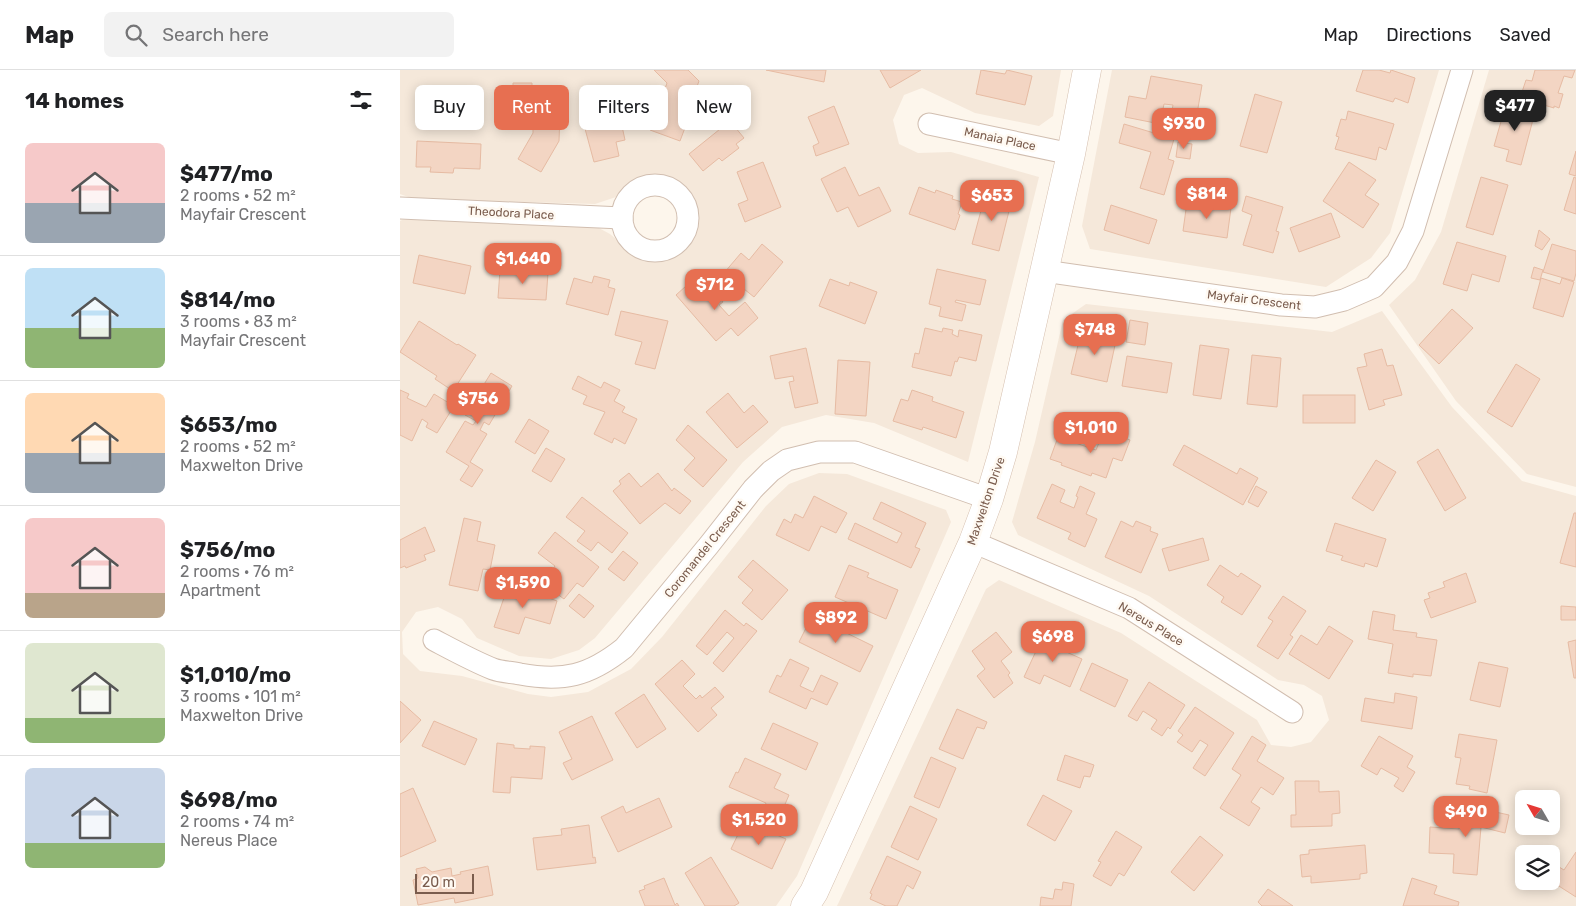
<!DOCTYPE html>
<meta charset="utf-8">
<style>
body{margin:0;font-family:Rubik,sans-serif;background:#f2f2f2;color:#202124;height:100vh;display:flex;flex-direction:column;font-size:19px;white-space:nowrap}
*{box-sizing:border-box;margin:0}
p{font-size:16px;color:#757577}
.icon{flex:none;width:28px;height:28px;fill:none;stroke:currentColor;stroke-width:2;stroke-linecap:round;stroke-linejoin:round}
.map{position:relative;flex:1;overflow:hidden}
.side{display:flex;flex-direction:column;background:#fff;width:400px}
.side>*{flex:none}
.guide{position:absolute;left:15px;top:15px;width:475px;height:45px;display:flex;gap:10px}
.needle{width:32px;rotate:309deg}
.tools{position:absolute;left:1115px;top:720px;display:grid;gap:10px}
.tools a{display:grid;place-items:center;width:45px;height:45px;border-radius:8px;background:#fff;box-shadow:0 2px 12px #0003;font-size:25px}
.scale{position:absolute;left:15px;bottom:12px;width:59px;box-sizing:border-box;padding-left:5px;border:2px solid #7a5c4d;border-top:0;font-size:14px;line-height:18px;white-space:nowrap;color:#7a5c4d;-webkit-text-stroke:4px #fffaf3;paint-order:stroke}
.price{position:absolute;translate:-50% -42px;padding:0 11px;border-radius:10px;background:#e76f51;color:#fff;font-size:16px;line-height:32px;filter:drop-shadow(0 1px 2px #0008)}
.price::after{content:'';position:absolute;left:50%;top:30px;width:15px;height:11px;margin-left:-8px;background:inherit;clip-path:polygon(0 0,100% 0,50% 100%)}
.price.current{background:#222;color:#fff}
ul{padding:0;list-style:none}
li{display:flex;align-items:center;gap:15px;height:125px;padding:0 25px}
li+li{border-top:1px solid #e0e0e0}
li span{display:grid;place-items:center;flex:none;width:140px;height:100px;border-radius:8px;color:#555}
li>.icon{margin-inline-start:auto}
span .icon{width:60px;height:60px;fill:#fffc;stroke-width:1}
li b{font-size:21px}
h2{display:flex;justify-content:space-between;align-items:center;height:60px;padding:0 25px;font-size:21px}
.tag{padding:0 18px;border-radius:8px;background:#fff;box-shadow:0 2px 12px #0003;font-size:18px;line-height:45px}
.tag.current{background:#e76f51;color:#fff}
header{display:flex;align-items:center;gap:30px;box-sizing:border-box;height:70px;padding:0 25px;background:#fff;border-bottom:1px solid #e0e0e0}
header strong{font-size:24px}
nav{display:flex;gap:28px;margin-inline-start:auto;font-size:18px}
.search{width:350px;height:45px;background:#f2f2f2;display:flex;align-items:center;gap:12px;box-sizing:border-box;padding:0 18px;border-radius:8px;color:#757577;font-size:19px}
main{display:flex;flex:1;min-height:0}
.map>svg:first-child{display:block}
.residential{fill:#f5e8da;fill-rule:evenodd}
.building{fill:#f3d5c3;stroke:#e6bba3}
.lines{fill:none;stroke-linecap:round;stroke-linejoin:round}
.street-casing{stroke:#d1beb0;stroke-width:23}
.secondary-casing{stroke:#d6c0b0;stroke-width:29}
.street{stroke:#fff;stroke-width:21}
.secondary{stroke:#fff;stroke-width:28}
.labels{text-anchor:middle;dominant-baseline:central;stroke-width:5;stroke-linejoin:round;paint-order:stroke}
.street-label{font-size:12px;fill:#7a5c4d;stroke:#fffaf3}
</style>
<header>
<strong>Map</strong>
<div class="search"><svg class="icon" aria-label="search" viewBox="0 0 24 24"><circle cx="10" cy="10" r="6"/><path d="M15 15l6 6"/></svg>Search here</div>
<nav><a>Map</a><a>Directions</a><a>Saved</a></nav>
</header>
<main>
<section class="side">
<h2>14 homes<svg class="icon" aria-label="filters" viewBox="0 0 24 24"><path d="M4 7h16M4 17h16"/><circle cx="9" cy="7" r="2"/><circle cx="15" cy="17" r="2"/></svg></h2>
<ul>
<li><span style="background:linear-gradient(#f6c9c9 60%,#9aa5b1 0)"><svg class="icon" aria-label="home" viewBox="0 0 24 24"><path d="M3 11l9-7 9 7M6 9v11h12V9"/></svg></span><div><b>$477/mo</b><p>2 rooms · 52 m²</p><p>Mayfair Crescent</p></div></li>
<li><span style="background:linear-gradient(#bfe0f5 60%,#8fb573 0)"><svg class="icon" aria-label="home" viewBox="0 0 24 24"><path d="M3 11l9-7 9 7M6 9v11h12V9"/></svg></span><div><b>$814/mo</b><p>3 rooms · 83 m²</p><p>Mayfair Crescent</p></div></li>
<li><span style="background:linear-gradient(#ffd9b3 60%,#9aa5b1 0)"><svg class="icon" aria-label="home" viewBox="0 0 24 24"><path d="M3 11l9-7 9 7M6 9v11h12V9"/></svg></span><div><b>$653/mo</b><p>2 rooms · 52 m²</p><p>Maxwelton Drive</p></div></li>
<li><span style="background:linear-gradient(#f6c9c9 75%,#b9a48a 0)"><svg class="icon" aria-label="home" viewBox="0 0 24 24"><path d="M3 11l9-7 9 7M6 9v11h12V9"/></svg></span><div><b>$756/mo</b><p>2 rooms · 76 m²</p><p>Apartment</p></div></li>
<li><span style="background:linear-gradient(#dfe7d0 75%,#8fb573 0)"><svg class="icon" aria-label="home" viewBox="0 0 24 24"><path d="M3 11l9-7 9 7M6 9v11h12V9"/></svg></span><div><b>$1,010/mo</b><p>3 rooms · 101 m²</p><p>Maxwelton Drive</p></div></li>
<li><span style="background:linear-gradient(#c9d6e8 75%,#8fb573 0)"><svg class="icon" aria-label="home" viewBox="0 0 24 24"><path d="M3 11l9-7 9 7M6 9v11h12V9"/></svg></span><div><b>$698/mo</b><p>2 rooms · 74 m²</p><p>Nereus Place</p></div></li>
</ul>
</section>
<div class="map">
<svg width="1176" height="836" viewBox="0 0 1176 836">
<rect width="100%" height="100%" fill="#fdf6ec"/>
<g class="residential">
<path d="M0,0H661L653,46L639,56L575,43L522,18L504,25L493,50L499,74L518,83L551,82L639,107L568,392L474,353L426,345L382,357L343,392L195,568L179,580L151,589L119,586L77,568L62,549L38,537L16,542L2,562L3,584L20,601L62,606L128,624L151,627L188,622L231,599L262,567L366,436L389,414L419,403L447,404L546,440L551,452L397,806L376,836H0V151L2,150L25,149L197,157L210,164L236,186L248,190H259L278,184L294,167L299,143L288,123L273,109L251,105L233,111L216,127L195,134L14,129L0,124Z"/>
<path d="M712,0H1039L990,163L971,188L926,217L690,179L682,156Z"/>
<path d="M1089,0H1176V417L1127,404L1056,331L989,235L1015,210L1041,162Z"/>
<path d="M686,234L932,262L982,241L1052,337L1122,411L1176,426V836H437L586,519L599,510L721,563L857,650L871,675L891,677L911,672L929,650L922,626L904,615L878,610L749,526L618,465L612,452L635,372L663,250ZM1124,729H1151V756H1124ZM1124,784H1151V811H1124Z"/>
</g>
<g class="building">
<path d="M254,0H288L299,11L286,47H289L280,71L250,60L267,13Z"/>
<path d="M366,0H426L424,12Z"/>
<path d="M480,0H521L490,18Z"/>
<path d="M581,0L605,4L607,0L632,6L625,35L576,24Z"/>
<path d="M963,0H979L990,3L991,0L1015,8L1008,33L995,28L993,32L956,21Z"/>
<path d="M1135,0H1175L1172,8L1164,6L1158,23L1163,24L1159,38L1154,36V38L1120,28L1126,10L1132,11Z"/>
<path d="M751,6L802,15L794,61L769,56L773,35L764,34L760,54L725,47L729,26L746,29Z"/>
<path d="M113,13H132V32L113,31Z"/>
<path d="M56,18L80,27L72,51L50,44L46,52L41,50L38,54L33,52L32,53L20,49L30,19L53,27Z"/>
<path d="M855,24L882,32L867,83L840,76Z"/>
<path d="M209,29L214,48L220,47L225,70L216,72L219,86L194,92L184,55L188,54L184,35Z"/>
<path d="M1106,34L1135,42L1121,95L1106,91L1109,80L1094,76Z"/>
<path d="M434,36L449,74L416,86L413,76L419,73L408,47Z"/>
<path d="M948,41L994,54L986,80L979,77L976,90L935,79L939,67L936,66L941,49L946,50Z"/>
<path d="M133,43H160L159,71L141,102L118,89L133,63Z"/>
<path d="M330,51L344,68L336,74L339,78L322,91L319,88L303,101L289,84Z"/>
<path d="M724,54L774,69L768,89L774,91L764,125L740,118L751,82L719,73Z"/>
<path d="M17,71L81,74L80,99L54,98L53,103L30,102L31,97H16Z"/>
<path d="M778,72L792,74L790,89L776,87Z"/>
<path d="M1176,81V106L1169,104Z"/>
<path d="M363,92L381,137L345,152L338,134L348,130L337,102Z"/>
<path d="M949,92L976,110L965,125L979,134L963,158L923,131Z"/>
<path d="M445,97L459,126L479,117L491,141L458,157L448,137L437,142L421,109Z"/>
<path d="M1081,107L1108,115L1093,165L1066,157Z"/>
<path d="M1174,107L1176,108V144L1164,140Z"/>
<path d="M519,117L535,123L536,120L553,126L552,129L562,132L558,144L560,145L555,160L509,144Z"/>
<path d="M586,122L612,129L599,181L572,174Z"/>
<path d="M846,126L883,137L876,161L879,162L873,183L843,175L852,145L842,141Z"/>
<path d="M787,132L831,138L827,168L783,161Z"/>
<path d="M711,135L757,150L749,174L704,160Z"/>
<path d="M931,143L940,167L899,182L890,158Z"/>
<path d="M1139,160L1150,169L1142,180L1135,176Z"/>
<path d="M1057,172L1106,186L1099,212L1072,204L1067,221L1043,214Z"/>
<path d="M362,174L383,192L354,227L324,203L341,183L349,190Z"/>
<path d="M1152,174L1176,181V203L1174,211L1143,202Z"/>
<path d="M19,185L71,196L65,224L13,213Z"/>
<path d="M1134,197L1143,200L1140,210L1131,208Z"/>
<path d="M537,199L586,210L580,235L556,230L555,232L566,235L562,251L539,246L541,237L529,234Z"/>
<path d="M100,200L148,203L146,230L98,228Z"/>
<path d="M194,206L210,210L208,217L215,219L208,245L166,234L174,208L192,213Z"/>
<path d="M296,207L313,227L317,224L323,232L319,235L329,246L345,232L358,248L338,266L331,258L316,271L276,225Z"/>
<path d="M1141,208L1160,214L1162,208L1174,212L1163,247L1133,238Z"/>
<path d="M430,209L449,216L450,212L477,222L465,254L419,236Z"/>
<path d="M1052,239L1073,258L1039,294L1019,275Z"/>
<path d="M221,241L268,251L255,299L235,294L242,272L215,265Z"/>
<path d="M730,250L748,253L745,275L726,272Z"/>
<path d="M19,251L57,275L58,274L76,285L53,321L35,309L37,306L0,282Z"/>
<path d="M525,258L542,262L543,258L553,260L552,264L558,267L559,260L582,265L576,291L559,287L557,292L555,291L551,306L512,297L515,283L519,284Z"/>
<path d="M690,260L717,266L707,312L671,304L680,267L688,269Z"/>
<path d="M800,275L829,279L821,329L793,325Z"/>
<path d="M406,278L418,333L395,338L389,312L394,311L393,306L375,309L370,286Z"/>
<path d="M982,279L987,296L993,295L1002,325L983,330L985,335L969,340L957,298L967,296L964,284Z"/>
<path d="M852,285L881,288L877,337L847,334Z"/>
<path d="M727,286L772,293L767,323L722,316Z"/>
<path d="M438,290L470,292L466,346L435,344Z"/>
<path d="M1116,294L1140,309L1112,357L1087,342Z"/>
<path d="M91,303L112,316L89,355L84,352L80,360L87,364L70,392L83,400L72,417L60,410L69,396L46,382L65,351L73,355L76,351L65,345Z"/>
<path d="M178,306L201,318L204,312L220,320L214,331L225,337L222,342L237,349L225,374L214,368L212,373L194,364L205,342L183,334L187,326L172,319Z"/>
<path d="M0,320L9,324L7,328L26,337L34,324L54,336L37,363L26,357L28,353L22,349L12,371L0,365Z"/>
<path d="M512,320L533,327L532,331L564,342L556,368L523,357L522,360L493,351L501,329L508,331Z"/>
<path d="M328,323L344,343L353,335L368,352L337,378L306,342Z"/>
<rect x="903" y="325" width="52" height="28"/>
<path d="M129,349L149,361L135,384L115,372Z"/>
<path d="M288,355L327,390L303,417L284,400L295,388L276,370Z"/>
<path d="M704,360L730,370L722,391L713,388L706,408L692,403L691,406L661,395L662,393L650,389L658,367L696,380Z"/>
<path d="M784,375L837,404L840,398L858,408L843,435L773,395Z"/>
<path d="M146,378L165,389L151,412L132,401Z"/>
<path d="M1038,379L1066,428L1045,441L1017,392Z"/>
<path d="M976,390L996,402L973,441L952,428Z"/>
<path d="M229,403L241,417L258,403L272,421L274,418L291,431L280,444L265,433L240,454L213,421L221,414L219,411Z"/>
<path d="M652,414L665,420L660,432L674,438L678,427L676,426L680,416L695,423L686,444L697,449L685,477L668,469L671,463L637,448Z"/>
<path d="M856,416L867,422L858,437L848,432Z"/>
<path d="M414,426L447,443L436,463L421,456L409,481L376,465L384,449L391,453L395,444L403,448Z"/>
<path d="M182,427L228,463L212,483L198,472L191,481L177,471L185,461L166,447Z"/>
<path d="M481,432L526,453L515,477L520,479L511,498L448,469L455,453L497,473L502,463L473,449Z"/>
<path d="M1174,443H1176V497L1160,493Z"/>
<path d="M64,448L81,452L77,471L95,475L90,500L83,499L78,521L49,515Z"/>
<path d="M721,451L733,457L736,451L751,457L750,461L758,464L741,503L705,487Z"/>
<path d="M935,453L986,469L977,497L965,493L964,497L941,490L943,486L926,481Z"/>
<path d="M25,457L35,481L24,485L26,490L6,498L5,496L0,498V470Z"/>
<path d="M155,462L199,497L183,517L177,513L164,529L142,513L155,496L138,483Z"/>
<path d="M803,468L809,490L769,501L762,479Z"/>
<path d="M223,481L238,493L224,511L208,499Z"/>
<path d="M353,490L388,520L362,550L342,533L353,520L338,507Z"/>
<path d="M449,495L469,503L467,507L498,520L486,549L435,527Z"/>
<path d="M820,495L838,507L841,503L861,516L842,545L821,532L824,527L807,515Z"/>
<path d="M1066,503L1076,532L1031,548L1024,530L1030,528L1028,523L1045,517L1043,512Z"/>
<path d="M109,513L157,531L150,554L125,547L119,564L94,557Z"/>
<path d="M179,524L194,536L184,548L169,536Z"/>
<path d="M883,526L906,541L890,565L893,567L878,589L857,576L873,551L868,548Z"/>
<path d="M1161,536L1176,537V550H1161Z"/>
<path d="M325,540L344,556L346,553L357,561L323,602L313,593L334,568L327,562L307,585L296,576Z"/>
<path d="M973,541L995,545L993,560L1017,563L1016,567L1037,570L1031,606L1013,604V607L988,603L993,574L968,569Z"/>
<path d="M412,546L473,576L460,602L399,572Z"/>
<path d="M929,556L953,571L929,609L889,584L901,565L917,575Z"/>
<path d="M596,562L612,582L601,591L610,603L608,605L613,613L594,628L577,606L585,599L572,581Z"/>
<path d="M643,566L664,575L662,580L682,589L670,617L644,605L640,614L624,607Z"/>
<path d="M1176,570V608H1174L1168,572Z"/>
<path d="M390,589L409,598L400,616L413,622L421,605L438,613L427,635L411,628L406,639L369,622L377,605L381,607Z"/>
<path d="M282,590L295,604L283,616L296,629L300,625L302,628L315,617L324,627L311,638L317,645L298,662L255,614Z"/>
<path d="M1079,592L1108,598L1100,637L1070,630Z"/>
<path d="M692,593L728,610L715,637L680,620Z"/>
<path d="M749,612L785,635L770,659L768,657L762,666L751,659L757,650L743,641L737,651L728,646Z"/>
<path d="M995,623L1017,627L1012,659L961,651L965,628L994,633Z"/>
<path d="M244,624L266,659L237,678L215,643Z"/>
<path d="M0,631L21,650L0,673Z"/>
<path d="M795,637L834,663L805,706L793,698L808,675L800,670L792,682L777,672L783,665L778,661Z"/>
<path d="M557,639L587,652L584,659L577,657L563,689L539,679Z"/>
<path d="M192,646L213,690L172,710L163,693L172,689L159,662Z"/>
<path d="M34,651L77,669L65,695L22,676Z"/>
<path d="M373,653L418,673L406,700L361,679Z"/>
<path d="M1059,664L1097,670L1087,723L1069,719L1070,716L1056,714L1061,688L1055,687Z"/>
<path d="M852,666L866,675L857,691L884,708L873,725L861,717L851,732L860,738L849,756L820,738L841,705L832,699Z"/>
<path d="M979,666L1013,686L1007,697L1015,702L1003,722L994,716L999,708L981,698L977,705L961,696Z"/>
<path d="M97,673L114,675V678L130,679V676L145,677L142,709L111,707L110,723L93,722Z"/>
<path d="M665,685L694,695L690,707L684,706L680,718L657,710Z"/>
<path d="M531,687L556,698L539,738L514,727Z"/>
<path d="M345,688L381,704L374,718L389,725L380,746L364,738L366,733L329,717L336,702L338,703Z"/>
<path d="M895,711H919V722L939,721L940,743L932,744V756L891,757V745H896Z"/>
<path d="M13,718L36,771L0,787V724Z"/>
<path d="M643,725L672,741L655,771L627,755Z"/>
<path d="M259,728L272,757L218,782L201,747L223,736L226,743Z"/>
<path d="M510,736L537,749L518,790L491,777Z"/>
<path d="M1060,738L1082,739L1109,745L1105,763L1081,757L1077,805L1053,803L1054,784L1029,783L1030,757L1059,759Z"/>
<path d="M343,754L368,766L370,762L386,769L372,799L331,779Z"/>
<path d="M189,755L193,788L195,787L196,793L137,800L133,768L162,765L161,759Z"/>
<path d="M716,761L742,777L724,806L719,803L711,816L693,806L701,792L698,791Z"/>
<path d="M800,766L823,785L794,821L771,802Z"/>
<path d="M965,775L967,803L960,804V809L911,813V806L902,807L900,785L909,784V780Z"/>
<path d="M1176,782V827L1151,811V792L1164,800Z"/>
<path d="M487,786L521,802L513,819L507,815L497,836H486L470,829L472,824L470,823Z"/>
<path d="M311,787L339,833L334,836H305L285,803Z"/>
<path d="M88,796L93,825L55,833L54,828L18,835L13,810L18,808L16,799L25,797L32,802L51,798L52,806L61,804L60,802Z"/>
<path d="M264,808L275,835L277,833L279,836H245L239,821L245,819L244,816Z"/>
<path d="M1012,808L1037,816L1034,824L1059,832L1058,836H1003Z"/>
<path d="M663,812L674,814L671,836H640L641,827L653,829L655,819L662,820Z"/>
<path d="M868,819L893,836H862L858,832Z"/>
</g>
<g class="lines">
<g class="street-casing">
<g id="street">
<path d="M529,54L671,84"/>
<circle cx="255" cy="148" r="33"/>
<path d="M0,138L222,148"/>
<path d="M644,201L881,235L915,237L944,230L974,217L997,192L1013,161L1062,0"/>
<path d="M573,472L729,538L892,642"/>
<path d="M34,570C53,580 73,591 93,599C101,602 111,602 120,604C163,612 189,606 224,578L309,475L353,419L371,401L387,390L419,382H455L589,429"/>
</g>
</g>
<g class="secondary-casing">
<path id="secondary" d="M405,836L414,822L573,472L589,429L603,382L671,84L687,0"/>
</g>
<use href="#street" class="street"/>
<use href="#secondary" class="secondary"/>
</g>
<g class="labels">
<g class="street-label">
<text transform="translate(600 69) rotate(12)">Manaia Place</text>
<text transform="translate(111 143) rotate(3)">Theodora Place</text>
<text transform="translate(854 230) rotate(7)">Mayfair Crescent</text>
<text transform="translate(586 431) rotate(-71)">Maxwelton Drive</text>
<text transform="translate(305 479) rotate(-51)">Coromandel Crescent</text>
<text transform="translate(751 554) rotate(31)">Nereus Place</text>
</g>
</g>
</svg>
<div class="tools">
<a><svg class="needle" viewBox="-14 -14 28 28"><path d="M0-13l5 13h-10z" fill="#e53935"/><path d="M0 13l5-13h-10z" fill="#757577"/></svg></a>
<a><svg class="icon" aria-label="layers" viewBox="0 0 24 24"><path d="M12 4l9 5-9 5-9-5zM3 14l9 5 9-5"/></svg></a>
</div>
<div class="scale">20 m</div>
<b class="price current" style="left:1115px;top:62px">$477</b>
<b class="price" style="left:784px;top:80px">$930</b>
<b class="price" style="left:807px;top:150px">$814</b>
<b class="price" style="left:592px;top:152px">$653</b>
<b class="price" style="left:123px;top:215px">$1,640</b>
<b class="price" style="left:315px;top:241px">$712</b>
<b class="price" style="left:695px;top:286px">$748</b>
<b class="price" style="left:78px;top:355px">$756</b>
<b class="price" style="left:691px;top:384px">$1,010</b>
<b class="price" style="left:123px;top:539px">$1,590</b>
<b class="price" style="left:436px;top:574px">$892</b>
<b class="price" style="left:653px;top:593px">$698</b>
<b class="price" style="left:1066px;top:768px">$490</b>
<b class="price" style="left:359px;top:776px">$1,520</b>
<div class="guide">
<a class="tag">Buy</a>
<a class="tag current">Rent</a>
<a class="tag">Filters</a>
<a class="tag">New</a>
</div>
</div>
</main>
